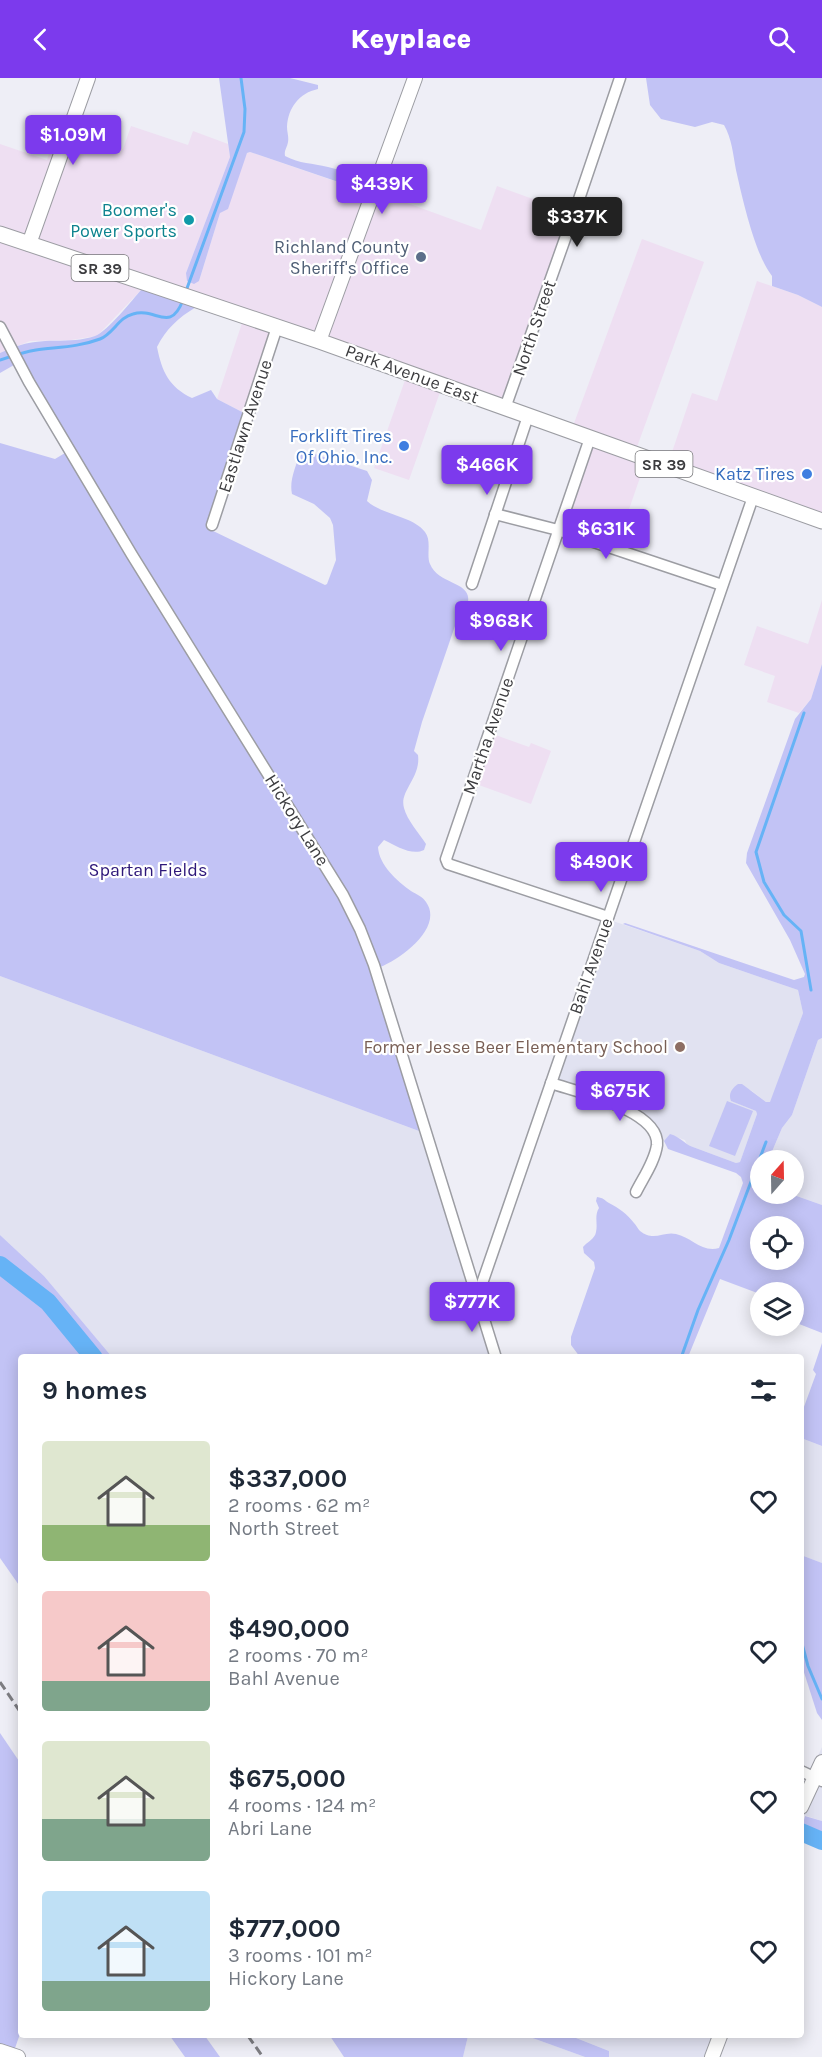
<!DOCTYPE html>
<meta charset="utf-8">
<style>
body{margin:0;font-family:Karla,sans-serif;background:#f2f2f3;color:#1f2937;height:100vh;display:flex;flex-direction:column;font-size:22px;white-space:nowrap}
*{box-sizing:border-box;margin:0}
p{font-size:20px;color:#747a83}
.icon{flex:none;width:33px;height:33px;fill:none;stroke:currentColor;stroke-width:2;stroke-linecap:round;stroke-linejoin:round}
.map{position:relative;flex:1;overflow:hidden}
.drawer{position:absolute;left:18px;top:1276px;width:786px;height:684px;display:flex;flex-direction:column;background:#fff;border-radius:6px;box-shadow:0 3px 15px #0003}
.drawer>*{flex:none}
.needle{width:39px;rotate:20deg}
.fabs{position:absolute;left:750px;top:1072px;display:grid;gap:12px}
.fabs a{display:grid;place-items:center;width:54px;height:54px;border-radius:50%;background:#fff;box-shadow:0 3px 15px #0003;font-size:30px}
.price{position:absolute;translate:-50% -51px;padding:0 14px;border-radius:6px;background:#7c3aed;color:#fff;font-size:20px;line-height:39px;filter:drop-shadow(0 2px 3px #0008)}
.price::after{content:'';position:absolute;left:50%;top:36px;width:18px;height:14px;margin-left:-9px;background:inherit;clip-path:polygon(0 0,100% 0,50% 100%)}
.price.selected{background:#222;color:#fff}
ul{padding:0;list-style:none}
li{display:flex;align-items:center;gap:18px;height:150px;padding:0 24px}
li span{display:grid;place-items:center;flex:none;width:168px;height:120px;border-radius:6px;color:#555}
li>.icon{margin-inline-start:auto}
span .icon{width:72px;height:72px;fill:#fffc;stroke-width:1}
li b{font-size:26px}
h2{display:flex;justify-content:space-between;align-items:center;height:72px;padding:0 24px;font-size:26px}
header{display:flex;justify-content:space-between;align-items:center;height:78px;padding:0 24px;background:#7c3aed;color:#fff;font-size:27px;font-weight:800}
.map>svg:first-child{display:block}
.commercial{fill:#eedff2}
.built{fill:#e1e2f1}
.green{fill:#c2c3f5;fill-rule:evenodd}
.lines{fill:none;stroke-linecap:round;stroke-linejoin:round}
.stream{stroke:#66b3f6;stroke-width:3}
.river{stroke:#66b3f6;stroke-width:18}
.street-casing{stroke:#9c9da3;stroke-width:13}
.secondary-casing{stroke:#9c9da3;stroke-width:16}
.primary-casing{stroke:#9c9da3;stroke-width:17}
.street{stroke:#fff;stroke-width:10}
.secondary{stroke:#fff;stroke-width:14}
.primary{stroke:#fff;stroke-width:15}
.rail{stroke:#7d7d82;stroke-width:3;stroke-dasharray:9 4.5;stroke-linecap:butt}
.culture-dot{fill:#0f9aa8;stroke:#fff;stroke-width:2}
.service-dot{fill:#5c6f8a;stroke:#fff;stroke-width:2}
.shop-dot{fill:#3f7fe0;stroke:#fff;stroke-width:2}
.education-dot{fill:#8d6e63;stroke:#fff;stroke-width:2}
.labels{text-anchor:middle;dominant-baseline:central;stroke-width:4.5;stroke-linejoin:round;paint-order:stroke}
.shield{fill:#fff;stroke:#767679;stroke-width:1.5}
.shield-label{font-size:16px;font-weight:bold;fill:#3c3c3f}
.culture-label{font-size:18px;fill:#0d838f;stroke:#fff;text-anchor:end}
.service-label{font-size:18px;fill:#4e5e75;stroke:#fff;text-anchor:end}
.street-label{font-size:18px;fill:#3c3c3f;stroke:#fff}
.shop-label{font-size:18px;fill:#366cbe;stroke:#fff;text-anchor:end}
.park-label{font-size:18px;fill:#2d1779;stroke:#fff}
.education-label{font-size:18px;fill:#785e54;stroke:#fff;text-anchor:end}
</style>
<header><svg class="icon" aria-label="back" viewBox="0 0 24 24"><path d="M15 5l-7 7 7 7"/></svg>Keyplace<svg class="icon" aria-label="search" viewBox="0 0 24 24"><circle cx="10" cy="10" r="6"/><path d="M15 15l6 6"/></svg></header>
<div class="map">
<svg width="822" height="1979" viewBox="0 0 822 1979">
<rect width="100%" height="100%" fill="#eeeef6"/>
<g class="commercial">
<path d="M58,48L123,71L131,48L188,67L193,53L228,66L230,79L186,195L199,203L220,135L247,75L250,74L361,112L366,106L369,111L481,152L497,108L569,134L504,322L445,300L409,402L374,390L410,288L276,240L244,335L217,321L242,245L142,211L97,258L71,262L30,263L0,275V66L47,82Z"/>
<path d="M642,161L704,184L633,380L645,385L616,469L563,451L595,357L573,348Z"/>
<path d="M757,203L798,217L822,229V437L669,383L692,315L717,323Z"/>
<path d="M822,522V586L811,621L799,635L767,624L775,598L744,587L757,548L808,566Z"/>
<path d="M493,656L529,669L531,665L551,673L531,726L476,706Z"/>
</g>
<g class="built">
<path d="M613,843L700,873L719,885L798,912L803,935L772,1021L770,1024H766L752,1013L738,1006L732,1023L756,1033L757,1036L740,1084L736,1085L693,1069L687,1067L685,1062L670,1057L664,1063L659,1061L654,1048L557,1004Z"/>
<path d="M0,898L419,1053L490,1279H112L44,1198L0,1157Z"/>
<path d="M822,960V1127L791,1116H794V1083H768L782,1050L792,1037L818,962Z"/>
<path d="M801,1360L822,1368V1485L801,1477Z"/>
<path d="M822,1669V1743L801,1736V1702L806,1704Z"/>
<path d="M468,1958H527L585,1979H463Z"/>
<path d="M571,1958H713L704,1979H609V1973Z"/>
</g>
<g class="green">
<path d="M219,0H290L318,7V11C299,15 288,30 287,49C287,54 289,59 288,64C287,70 284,72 285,78C300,86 312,85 328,89C341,92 354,96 366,99V106L362,112L250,74L247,75L228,131L220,135L199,203L194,206L187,203L186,195L230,79Z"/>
<path d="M646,0H822V229L798,217L772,208V198C755,177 742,119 736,92C733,76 732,61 724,47L712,44L695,49L661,41L650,27Z"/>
<path d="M142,211L196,229C178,240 166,251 157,269C162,294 169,309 192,320L211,312L217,321L244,335L207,450L325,507L327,506L336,482L333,447L330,440L314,426L292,416C289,402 296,389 300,375L309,374L367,393L372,402L367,423C382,437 413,438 425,454C432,463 426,477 430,486C441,513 492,499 455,548L422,644L414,673L418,677C421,700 399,713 404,730C407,742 419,755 426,766L424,772C412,778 396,768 384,762L378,769C379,787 397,803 411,813C416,816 423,819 426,824C444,849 401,881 380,889L368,857L349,816L74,372L15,269C42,258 69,267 95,258C107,254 132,222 142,211Z"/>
<path d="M7,272L14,287L0,295V275Z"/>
<path d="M0,365L55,381L65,375L340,820L359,859L371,892L419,1053L0,898Z"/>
<path d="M822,586V960L818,962L792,1037L782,1050L768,1083H760V1116H791L822,1127V1255L794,1244V1215L760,1216L720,1201L688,1279H580L571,1267V1259L595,1190L594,1184L584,1175L583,1169C587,1164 595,1161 596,1154C598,1145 594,1138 599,1130L596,1123L597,1119C604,1120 604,1122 609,1125C619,1130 627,1136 634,1145C636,1147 638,1151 640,1153C654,1164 663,1153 676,1156C691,1159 702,1175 719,1170L743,1105L741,1099L736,1095L668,1071L664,1063L670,1056C681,1059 684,1066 693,1069L736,1085L740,1084L757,1036L756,1033L731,1023C728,1016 732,1010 738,1006H742L766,1024H770L803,935L798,912L719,885L700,873L623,846L625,845L794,902L804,899L805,896L790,862L746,785L747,775L795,641L811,621ZM760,1149H794V1182H760Z"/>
<path d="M727,1023L753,1033L735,1078L709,1068Z"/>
<path d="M0,1157L44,1198L112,1279L21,1280V1510L0,1480Z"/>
<path d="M822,1265V1368L801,1360V1337L816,1296L813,1292Z"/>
<path d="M801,1477L822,1485V1642L817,1635L801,1585Z"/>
<path d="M0,1655L21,1686V1953L14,1973L0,1968Z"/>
<path d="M805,1738L822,1743V1763L801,1754Z"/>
<path d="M170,1958H205L220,1979H185Z"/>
<path d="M330,1958H468L463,1979H344Z"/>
<path d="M527,1958H571L609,1973V1979H585Z"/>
</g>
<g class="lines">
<g class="stream">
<path d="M186,213L244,54L245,31L241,0"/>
<path d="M0,282C12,278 24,274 36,272C58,269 79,269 100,261C113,256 119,239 133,236C156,229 170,256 183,222"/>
<path d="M804,635L756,774L764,804L784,837L801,853L811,912"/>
<path d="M681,1280L698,1232L729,1162L766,1064"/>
<path d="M801,1562L808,1588L822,1621"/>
</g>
<g class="river">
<path d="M0,1187L48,1224L94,1280"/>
<path d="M801,1754L822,1763"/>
</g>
<g class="street-casing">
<g id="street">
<path d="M0,249L29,304L132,477L343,817L360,851L374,887L496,1280"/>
<path d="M505,330L577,127L620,0"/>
<path d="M590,360L446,781L448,786L608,839"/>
<path d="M495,436L558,452L722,507"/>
<path d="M212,447L277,249"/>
<path d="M472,506L528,338"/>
<path d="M551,1005C577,1014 660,1032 657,1067C655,1083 643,1100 636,1114"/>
<path d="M477,1220L753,419"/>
<path d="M801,1693L822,1703"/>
</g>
</g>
<g class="secondary-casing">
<g id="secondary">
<path d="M29,166L88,0"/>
<path d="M319,263L415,0"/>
<path d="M801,1729L822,1684"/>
<path d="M0,1973L18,1979"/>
<path d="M712,1979L720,1958"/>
</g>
</g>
<g class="primary-casing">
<path id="primary" d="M0,156L319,263L822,443"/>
</g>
<use href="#street" class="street"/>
<use href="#secondary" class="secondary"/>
<use href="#primary" class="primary"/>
<g class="rail">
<path d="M0,1604L21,1635"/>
<path d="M248,1958L263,1979"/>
</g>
</g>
<circle class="culture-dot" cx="189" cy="142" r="6"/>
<circle class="service-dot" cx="421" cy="179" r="6"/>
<g class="shop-dot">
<circle cx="404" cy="368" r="6"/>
<circle cx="807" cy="396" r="6"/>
</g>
<circle class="education-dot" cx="680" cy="969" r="6"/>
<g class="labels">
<g class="shield">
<rect x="71.5" y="177" width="57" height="26" rx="4.5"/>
<rect x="635.5" y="373" width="57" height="26" rx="4.5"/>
</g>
<g class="shield-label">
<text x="100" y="190">SR 39</text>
<text x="664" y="386">SR 39</text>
</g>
<g class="culture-label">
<text x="177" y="132">Boomer's<tspan x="177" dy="21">Power Sports</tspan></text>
</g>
<g class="service-label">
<text x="409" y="169">Richland County<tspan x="409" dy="21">Sheriff's Office</tspan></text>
</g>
<g class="street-label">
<text transform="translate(534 250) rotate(-71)">North Street</text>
<text transform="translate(412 296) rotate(20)">Park Avenue East</text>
<text transform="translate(245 348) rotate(-72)">Eastlawn Avenue</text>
<text transform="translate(488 658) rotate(-71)">Martha Avenue</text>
<text transform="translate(297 742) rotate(58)">Hickory Lane</text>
<text transform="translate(591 888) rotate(-71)">Bahl Avenue</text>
</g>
<g class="shop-label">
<text x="392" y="358">Forklift Tires<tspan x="392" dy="21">Of Ohio, Inc.</tspan></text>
<text x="795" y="396">Katz Tires</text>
</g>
<g class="park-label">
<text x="148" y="792">Spartan Fields</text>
</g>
<g class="education-label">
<text x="668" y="969">Former Jesse Beer Elementary School</text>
</g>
</g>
</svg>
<div class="fabs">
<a><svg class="needle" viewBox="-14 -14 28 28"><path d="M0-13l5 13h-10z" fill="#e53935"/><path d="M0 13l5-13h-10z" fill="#747a83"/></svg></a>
<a><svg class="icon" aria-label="locate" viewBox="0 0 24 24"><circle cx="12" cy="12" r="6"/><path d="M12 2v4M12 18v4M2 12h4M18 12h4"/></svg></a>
<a><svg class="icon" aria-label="layers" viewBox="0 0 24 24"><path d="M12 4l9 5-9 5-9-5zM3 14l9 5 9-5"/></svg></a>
</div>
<b class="price" style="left:73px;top:88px">$1.09M</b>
<b class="price" style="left:382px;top:137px">$439K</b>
<b class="price selected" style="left:577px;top:170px">$337K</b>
<b class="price" style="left:487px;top:418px">$466K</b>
<b class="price" style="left:606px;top:482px">$631K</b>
<b class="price" style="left:501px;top:574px">$968K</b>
<b class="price" style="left:601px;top:815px">$490K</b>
<b class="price" style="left:620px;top:1044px">$675K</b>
<b class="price" style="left:472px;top:1255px">$777K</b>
<section class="drawer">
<h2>9 homes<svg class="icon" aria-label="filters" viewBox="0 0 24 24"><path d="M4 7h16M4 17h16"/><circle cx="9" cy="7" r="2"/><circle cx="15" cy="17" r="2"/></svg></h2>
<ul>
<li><span style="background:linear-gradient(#dfe7d0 70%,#8fb573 0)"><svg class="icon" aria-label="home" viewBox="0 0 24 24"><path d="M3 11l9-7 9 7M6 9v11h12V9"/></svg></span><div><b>$337,000</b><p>2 rooms · 62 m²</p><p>North Street</p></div><svg class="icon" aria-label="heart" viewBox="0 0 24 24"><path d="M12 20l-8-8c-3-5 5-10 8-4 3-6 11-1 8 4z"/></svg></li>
<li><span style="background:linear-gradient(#f6c9c9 75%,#7fa58c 0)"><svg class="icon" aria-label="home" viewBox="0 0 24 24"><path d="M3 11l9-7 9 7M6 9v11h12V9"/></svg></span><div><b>$490,000</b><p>2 rooms · 70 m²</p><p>Bahl Avenue</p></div><svg class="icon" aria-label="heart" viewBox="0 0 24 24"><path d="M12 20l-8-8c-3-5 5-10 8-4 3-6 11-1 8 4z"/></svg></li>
<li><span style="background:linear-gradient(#dfe7d0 65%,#7fa58c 0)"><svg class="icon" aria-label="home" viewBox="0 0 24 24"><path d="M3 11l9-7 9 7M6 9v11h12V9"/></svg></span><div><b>$675,000</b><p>4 rooms · 124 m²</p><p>Abri Lane</p></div><svg class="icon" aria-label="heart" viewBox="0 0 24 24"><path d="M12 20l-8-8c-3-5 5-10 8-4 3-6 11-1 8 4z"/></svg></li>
<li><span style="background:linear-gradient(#bfe0f5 75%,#7fa58c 0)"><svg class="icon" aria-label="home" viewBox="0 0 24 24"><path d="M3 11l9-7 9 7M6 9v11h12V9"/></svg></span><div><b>$777,000</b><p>3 rooms · 101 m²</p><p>Hickory Lane</p></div><svg class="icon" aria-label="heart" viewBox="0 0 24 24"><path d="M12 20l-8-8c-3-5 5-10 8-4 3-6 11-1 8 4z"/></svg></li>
</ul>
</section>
</div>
